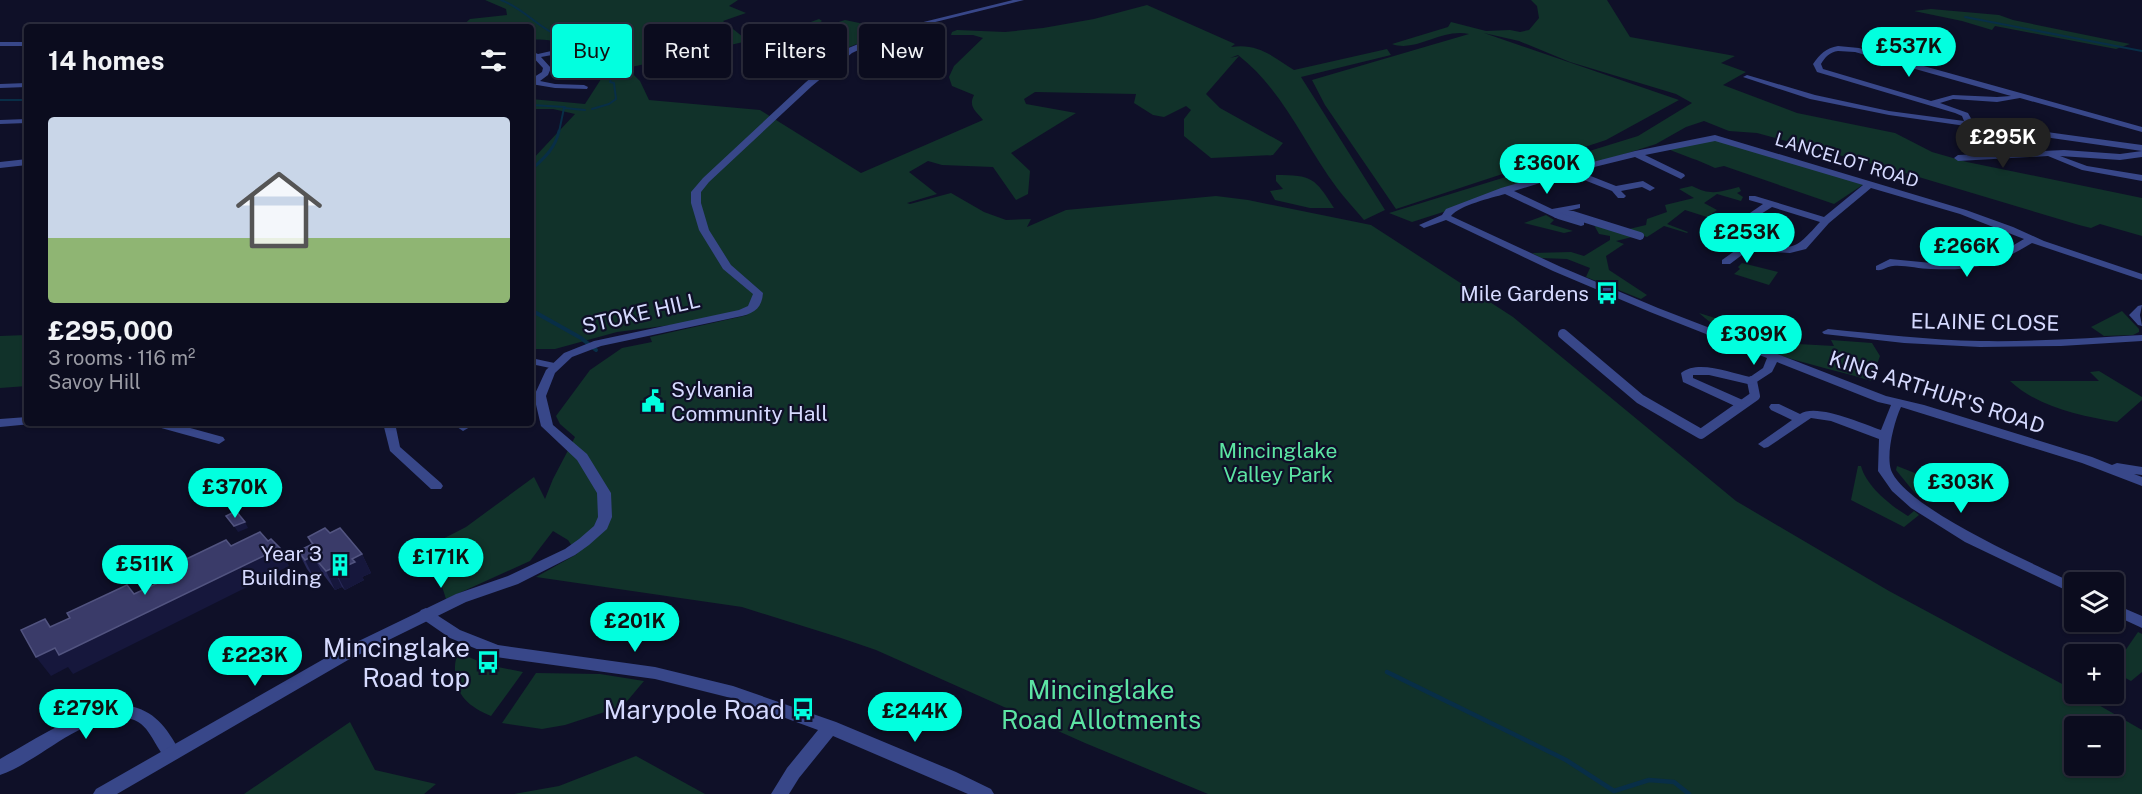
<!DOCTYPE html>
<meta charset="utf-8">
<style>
body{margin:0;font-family:"Public Sans",sans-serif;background:#141527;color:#f1f3f6;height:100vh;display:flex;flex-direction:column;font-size:22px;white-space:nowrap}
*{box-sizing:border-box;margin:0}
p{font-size:20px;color:#9a9ba4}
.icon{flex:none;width:33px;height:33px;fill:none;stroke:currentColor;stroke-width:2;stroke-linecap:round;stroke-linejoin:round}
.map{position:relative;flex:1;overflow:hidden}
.drawer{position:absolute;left:24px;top:24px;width:510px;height:402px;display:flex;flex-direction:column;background:#0b0c1e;border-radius:6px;box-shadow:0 2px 4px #0004,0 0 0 2px #2b2c3c}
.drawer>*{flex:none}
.hud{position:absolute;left:552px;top:24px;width:570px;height:54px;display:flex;gap:12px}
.fabs{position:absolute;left:2064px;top:572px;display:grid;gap:12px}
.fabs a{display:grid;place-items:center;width:60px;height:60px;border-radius:6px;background:#0b0c1e;box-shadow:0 2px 4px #0004,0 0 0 2px #2b2c3c;font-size:30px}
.price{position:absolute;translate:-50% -51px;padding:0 14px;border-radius:21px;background:#02ffdf;color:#111;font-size:20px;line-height:39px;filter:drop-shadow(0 2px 3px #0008)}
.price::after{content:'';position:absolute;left:50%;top:36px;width:18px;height:14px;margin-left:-9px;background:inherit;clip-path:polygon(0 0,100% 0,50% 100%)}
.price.on{background:#222;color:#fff}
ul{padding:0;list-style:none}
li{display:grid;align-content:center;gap:12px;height:318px;padding:0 24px}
li span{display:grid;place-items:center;height:186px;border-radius:6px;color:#555}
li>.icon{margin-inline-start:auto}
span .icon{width:108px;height:108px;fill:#fffc;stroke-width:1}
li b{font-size:26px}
h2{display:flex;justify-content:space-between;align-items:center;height:72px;padding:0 24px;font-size:26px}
.chip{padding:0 21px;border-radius:6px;background:#0b0c1e;box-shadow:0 2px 4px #0004,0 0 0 2px #2b2c3c;font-size:21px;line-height:54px}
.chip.on{background:#02ffdf;color:#111}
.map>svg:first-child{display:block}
.green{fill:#11322a;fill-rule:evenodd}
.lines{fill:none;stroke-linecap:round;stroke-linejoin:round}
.stream-far3{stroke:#082e47;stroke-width:2}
.stream-far2{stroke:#082e47;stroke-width:3}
.stream-far1{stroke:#082e47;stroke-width:4}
.stream{stroke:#082e47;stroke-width:4.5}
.pedestrian-far1{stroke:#384789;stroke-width:8}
.pedestrian{stroke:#384789;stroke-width:10}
.minor{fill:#384789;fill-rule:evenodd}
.tertiary{fill:#384789;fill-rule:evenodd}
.wall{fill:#272857}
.shaded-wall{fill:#16173c}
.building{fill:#3a3b69;stroke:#525480;stroke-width:1.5}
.labels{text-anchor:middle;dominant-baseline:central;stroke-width:4.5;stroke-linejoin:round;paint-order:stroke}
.far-street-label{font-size:18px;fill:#d6daff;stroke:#0f1028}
.poi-label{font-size:21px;fill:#d6daff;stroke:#0f1028;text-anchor:end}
.street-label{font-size:21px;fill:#d6daff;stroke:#0f1028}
.park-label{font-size:21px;fill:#5ce4a3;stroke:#0f1028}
.near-poi-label{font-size:26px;fill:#d6daff;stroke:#0f1028;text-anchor:end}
.near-park-label{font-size:26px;fill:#5ce4a3;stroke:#0f1028}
</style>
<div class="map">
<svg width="2142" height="794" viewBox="0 0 2142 794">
<rect width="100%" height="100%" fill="#0f1028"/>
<g class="green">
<path d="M485,0H738L729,6L746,13L723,21L748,41L627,68L640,81L649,100L760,110L861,173L983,120C976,111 968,107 974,95L952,86L949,77L954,66L983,38L973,35H951L952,32L957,30L1005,32L1043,28L1094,19L1147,5L1235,44L1231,47C1258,43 1272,56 1294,70L1387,49L1391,55L1301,77L1385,210L1364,220C1355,209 1345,199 1337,188C1304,144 1283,90 1238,55L1230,58L1239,56L1206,94L1220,108L1283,143L1273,155L1211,158L1184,136V119L1191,110L1186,106L1164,117L1153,115L1134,103L1136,94L1035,92L1024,99L1026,104L1076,113L1011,153L1030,171L1028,194L1016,200L993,167L942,165L928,161L909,172L937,194L907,203L910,204L951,193L984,212L1006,220L1031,219L1027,227L1066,210L1216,196L1248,200L1371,225L1513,317L1736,501L1889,591L2064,685L2142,730V794H1208L1085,743L876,650L838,637L742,607L536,577L577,554L568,540L553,531L530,561L446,599L429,546L466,527L534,477L545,499L553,479L575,437L560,424L556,416L590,370L622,348L652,342L650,337L748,315L617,332L555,349H531V161L575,114L553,109H531V99L585,104L603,76C584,51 562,37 531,40V27H461L470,19L507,15L506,9ZM2074,726H2114V765H2074Z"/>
<path d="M1531,0H1607L1630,37L1735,56L1721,63L1746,72L1723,85L1797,113L1895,133L1932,152L1967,162L2142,198V236L2100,224L2091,228L2079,225L1902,172L1757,133L1729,131L1704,121L1686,127L1656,144L1412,222L1389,213L1638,136L1692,103L1676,94L1570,62L1519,41L1484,33L1679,100L1606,140L1396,209L1325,105L1312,80L1469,34C1441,28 1416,53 1392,44L1448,27L1451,22L1486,31L1510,30L1520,32L1529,30L1539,18L1537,6Z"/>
<path d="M1931,9L1999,15L2013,20L2130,44L2116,49L1995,26L1992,30L1962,21L1914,11Z"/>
<path d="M819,19L822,21L814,26L820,28L845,20L893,30L844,49L791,34L812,31L797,27Z"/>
<path d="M1712,139L1864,184L1834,204L1724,166L1715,168C1699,160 1684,156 1668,149Z"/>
<path d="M1276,175C1312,175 1315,178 1334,208H1310L1275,200L1270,191L1283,189L1276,181Z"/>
<path d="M1692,186C1711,196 1719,192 1739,187L1741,191L1737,193L1743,197L1741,201L1717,194L1704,203L1717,210L1707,217L1685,210L1667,224L1688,232L1687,233L1664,226L1647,237L1625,230L1646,225L1647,219L1667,212L1665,205L1694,198L1679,189Z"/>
<path d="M1546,215L1554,220L1550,224L1573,231L1564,233L1524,223Z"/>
<path d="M1594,225L1636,236L1616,241L1624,244L1606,256L1609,270L1647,295L1641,299L1586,277L1590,268L1567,259L1541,258L1532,253L1571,252L1584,256L1610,240V236L1599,234Z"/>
<path d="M1742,263L1778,272L1769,285L1734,274L1740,269L1738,267Z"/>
<path d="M2122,311L2139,329V332L2133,335L2104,336L2091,327Z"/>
<path d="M1699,313L1798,344L1834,346L1831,340L1872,343L1880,356L1871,381C1814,363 1744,354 1699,313Z"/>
<path d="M27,335V386L0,388V336Z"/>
<path d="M2099,371L2142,397V400L2117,422C2080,416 2038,407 2010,381H2099L2090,372Z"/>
<path d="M1858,466H1861C1866,486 1891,506 1908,516L1914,511L1919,515L1904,527L1851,500Z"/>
<path d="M1897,466L1925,477L1933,482L1937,488L1928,503L1914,492L1896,470Z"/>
<path d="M2138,632L2142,634V672L2131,681L2114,672V667Z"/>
<path d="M459,653L488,665L523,672L491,716C470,707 455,696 455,671C455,664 455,659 459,653Z"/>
<path d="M536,673L600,674L644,681L623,706L565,725L542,729L502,723Z"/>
<path d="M350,722L375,770L436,784L424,794H244Z"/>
<path d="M636,756L705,794H514L559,786Z"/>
</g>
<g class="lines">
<g class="stream-far3">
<path d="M501,0C523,8 540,29 559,36C568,39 572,38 581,44L583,51L590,53L591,59L613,72L610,82L614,83L616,99L609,104L592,109"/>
<path d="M1965,17L2142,51"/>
<path d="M0,100H27"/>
<path d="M531,105L565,107"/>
<path d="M559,132L564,108L585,110"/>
</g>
<path class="stream-far2" d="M531,170C544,158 555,149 559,131"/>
<path class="stream-far1" d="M531,310L581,338L596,350"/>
<path class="stream" d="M1387,672L1566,760L1614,791L1649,780L1674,782L1689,794"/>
<path class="pedestrian-far1" d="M1557,214L1573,215L1640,236"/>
<path class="pedestrian" d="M1563,334L1640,399L1701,434L1755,396L1752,381"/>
<g class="minor">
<rect x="0" y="42" width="27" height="4"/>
<path d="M1838,46L1859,48L2142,127V132L2020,98L1997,102L1953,99L1940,103L1968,113L1973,122L2142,145V151L1889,115L1810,99L1743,77L1747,75L1815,95L1889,111L1964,121L1962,116L1955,113L1817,72L1813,64C1820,54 1826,48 1838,46ZM1838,51L1855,52L2011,96L1997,97L1953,95L1931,101L1823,69L1821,64C1825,57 1830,52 1838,51Z"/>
<path d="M560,49H563V53L541,57L551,68L548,75L540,81L555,84L584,85L588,87L587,89L555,88L531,84V79L542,72L543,68L531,55V51L538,54Z"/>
<path d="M27,83V87L0,88V84Z"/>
<path d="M27,119V123L0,124V120Z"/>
<path d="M1715,135L1966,210L2013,227L2044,241L2142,274V280L2032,243C1995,265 1975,271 1931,269C1919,269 1905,265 1893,266C1887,266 1884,271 1876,270V266L1890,259L1942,264L1981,261L1995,256L2024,239L1960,214L1871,188L1829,223L1806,249L1790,253L1776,252L1761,248L1750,249L1730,264H1722V260L1743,245L1749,244L1737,240V236C1744,235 1752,238 1759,241C1795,252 1796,248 1820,222L1772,207L1753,219H1747V215L1763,204L1749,200V196H1755L1824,217L1863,185L1715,141L1645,155L1684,174L1685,176L1681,179L1635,157L1578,171L1616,186L1643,181L1655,188L1650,191L1642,187L1621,191L1626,196L1624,198H1618L1612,191L1569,174L1514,191L1552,209L1580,204V208L1560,213L1584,221V225L1581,226L1558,219L1505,194C1491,198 1460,205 1451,216L1561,267L1658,308L1886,396L1924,405L2092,457L2112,465L2117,463L2142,467V475L2134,474L2142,477V486L2082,463L1901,407C1894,422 1886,454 1891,470C1905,508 2036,565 2074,583V594L1965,542L1911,508L1892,491L1878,471L1879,439L1831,421L1811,418L1768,447L1764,448L1758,444L1792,420L1771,410L1769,407L1771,404H1779L1800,414C1817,403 1862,424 1881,430L1891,405L1878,402L1777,362L1772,372L1752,385L1709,375H1693V378L1745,401L1747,404L1741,408L1737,407L1683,382L1681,373C1698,359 1731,373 1750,377L1763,368L1767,358L1650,312L1553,271L1446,220L1424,228L1419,225L1442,215L1446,209L1501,188L1566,169L1635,151Z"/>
<path d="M2064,150L2120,154L2142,151V157L2120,160L2060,156L2087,166L2142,175V181L2082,170L2048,156L1958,161L1954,158L1958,155Z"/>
<path d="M27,159V165L0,168V162Z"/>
<path d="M2142,305L2140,315L2142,326L2138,325L2129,315L2138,306Z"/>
<path d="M1828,329C1879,334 1929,340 1980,341C2034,342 2088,338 2142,335V341L2061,346L1980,347L1904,343L1824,334L1822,332Z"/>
<path d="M531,358L559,364L561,366L555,369L531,364Z"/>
<path d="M27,417V423L31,424L0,427V419Z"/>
<path d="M152,423H172L223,437L225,440L219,444L154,426Z"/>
<path d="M383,423H395L400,447L441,483L443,486L441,489H431L390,451Z"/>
<path d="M461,423H477L463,431L457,427Z"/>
<path d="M2114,604L2142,616V628L2114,615Z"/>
<path d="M426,608L460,630L498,645L655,667L733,686L836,722L956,772L991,789L994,794H968L833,736L799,778L789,794H771L787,768L818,730L731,698L655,679L496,657L450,638L421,618L418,614L421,610Z"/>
<path d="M121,704C152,709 163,722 178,748L180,753L178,758C173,760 169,761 165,757C151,742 149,718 122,718C80,717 38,762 0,775V759C39,737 76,712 121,704Z"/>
</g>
<path class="tertiary" d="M1013,0H1024L899,31L852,53L812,86L709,182L701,192V203L709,230L731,265L763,293C762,307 755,313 742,316L601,346L572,357L555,373L546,396L553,425L587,454L611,493L612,517L607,529L589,545L575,555L518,584L466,602L348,660L117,794H93L96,789L336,652L456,594L508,576L565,549L579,539L594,526L598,517L597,493L577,460L541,426L534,396L546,370L564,353L594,341L739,310L748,306L753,294L723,269L699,230L691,203V192L703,178L806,82L846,49L895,29Z"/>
</g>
<path class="wall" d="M330,533L362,554L371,573L362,577L364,580L345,590L342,587L335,590L323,574L314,578L307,569L298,551L311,544L308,537Z"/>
<g class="shaded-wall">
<path d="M245,522L248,528L238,532L234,526Z"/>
<path d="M280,548L289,566L73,674L68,667L51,676L36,657Z"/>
<path d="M362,554L371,573L362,577L364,580L345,590L335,571L352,559Z"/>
<path d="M313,556L323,574L314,578L305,560Z"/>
<path d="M333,568L342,587L335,590L326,571Z"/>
</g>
<g class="building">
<path d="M236,511L245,522L234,526L226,516Z"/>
<path d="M325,528L330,533L340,528L362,554L352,559L355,562L335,571L333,568L326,571L313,556L305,560L298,551L313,544L308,537Z"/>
<path d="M260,532L268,541L271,539L280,548L59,655L55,648L36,657L21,630L45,619L50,627L70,618L67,613L127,585L134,594L156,584L153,579L181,566L178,563L226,540L231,546Z"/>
</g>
<defs>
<g id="bus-bare" transform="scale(1.8)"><path d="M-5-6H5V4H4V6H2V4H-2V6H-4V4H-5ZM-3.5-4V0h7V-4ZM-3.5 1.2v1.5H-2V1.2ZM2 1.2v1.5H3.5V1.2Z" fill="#02ffdf" stroke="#0f1028" stroke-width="2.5" paint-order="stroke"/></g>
<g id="civic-bare" transform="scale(1.8)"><path d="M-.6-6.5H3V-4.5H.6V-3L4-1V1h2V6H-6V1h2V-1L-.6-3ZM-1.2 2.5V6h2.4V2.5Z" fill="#02ffdf" stroke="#0f1028" stroke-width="2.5" paint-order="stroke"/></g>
<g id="building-bare" transform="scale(1.8)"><path d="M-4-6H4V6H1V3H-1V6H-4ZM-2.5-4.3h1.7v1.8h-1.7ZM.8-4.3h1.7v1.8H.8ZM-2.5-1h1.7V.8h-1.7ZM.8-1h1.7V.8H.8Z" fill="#02ffdf" stroke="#0f1028" stroke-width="2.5" paint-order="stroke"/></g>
</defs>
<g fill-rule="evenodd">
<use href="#bus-bare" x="1607" y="293"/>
<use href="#civic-bare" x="653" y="401"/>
<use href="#building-bare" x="340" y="565"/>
<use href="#bus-bare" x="488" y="662"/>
<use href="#bus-bare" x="803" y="709"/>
</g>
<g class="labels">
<g class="far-street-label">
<text transform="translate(1847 160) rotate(17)">LANCELOT ROAD</text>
</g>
<g class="poi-label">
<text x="1589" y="293">Mile Gardens</text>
<text x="671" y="389" text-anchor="start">Sylvania<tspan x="671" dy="24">Community Hall</tspan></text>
<text x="322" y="553">Year 3<tspan x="322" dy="24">Building</tspan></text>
</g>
<g class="street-label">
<text transform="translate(641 313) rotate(-13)">STOKE HILL</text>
<text transform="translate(1985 322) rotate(1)">ELAINE CLOSE</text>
<text transform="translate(1937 392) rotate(18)">KING ARTHUR'S ROAD</text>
</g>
<g class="park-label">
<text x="1278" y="450">Mincinglake<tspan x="1278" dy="24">Valley Park</tspan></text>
</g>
<g class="near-poi-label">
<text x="470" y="647">Mincinglake<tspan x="470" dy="30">Road top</tspan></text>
<text x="785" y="709">Marypole Road</text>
</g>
<g class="near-park-label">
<text x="1101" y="689">Mincinglake<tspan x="1101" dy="30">Road Allotments</tspan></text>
</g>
</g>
</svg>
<div class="fabs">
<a><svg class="icon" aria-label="layers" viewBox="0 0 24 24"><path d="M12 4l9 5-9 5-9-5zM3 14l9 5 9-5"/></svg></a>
<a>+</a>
<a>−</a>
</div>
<b class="price" style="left:1909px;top:78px">£537K</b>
<b class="price on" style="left:2003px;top:169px">£295K</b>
<b class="price" style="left:1547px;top:195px">£360K</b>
<b class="price" style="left:1747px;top:264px">£253K</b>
<b class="price" style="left:1967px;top:278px">£266K</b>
<b class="price" style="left:1754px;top:366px">£309K</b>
<b class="price" style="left:1961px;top:514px">£303K</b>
<b class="price" style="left:235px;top:519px">£370K</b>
<b class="price" style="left:441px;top:589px">£171K</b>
<b class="price" style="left:145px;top:596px">£511K</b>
<b class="price" style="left:635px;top:653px">£201K</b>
<b class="price" style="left:255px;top:687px">£223K</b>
<b class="price" style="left:86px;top:740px">£279K</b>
<b class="price" style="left:915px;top:743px">£244K</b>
<div class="hud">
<a class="chip on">Buy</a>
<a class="chip">Rent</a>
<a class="chip">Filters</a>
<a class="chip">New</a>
</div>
<section class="drawer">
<h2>14 homes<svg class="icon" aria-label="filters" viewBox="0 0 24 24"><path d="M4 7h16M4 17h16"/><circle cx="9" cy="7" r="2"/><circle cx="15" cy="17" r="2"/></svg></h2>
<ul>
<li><span style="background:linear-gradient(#c9d6e8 65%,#8fb573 0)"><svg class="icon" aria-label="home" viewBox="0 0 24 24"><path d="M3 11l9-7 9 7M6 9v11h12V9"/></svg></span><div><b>£295,000</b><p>3 rooms · 116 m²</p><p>Savoy Hill</p></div></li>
</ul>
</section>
</div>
